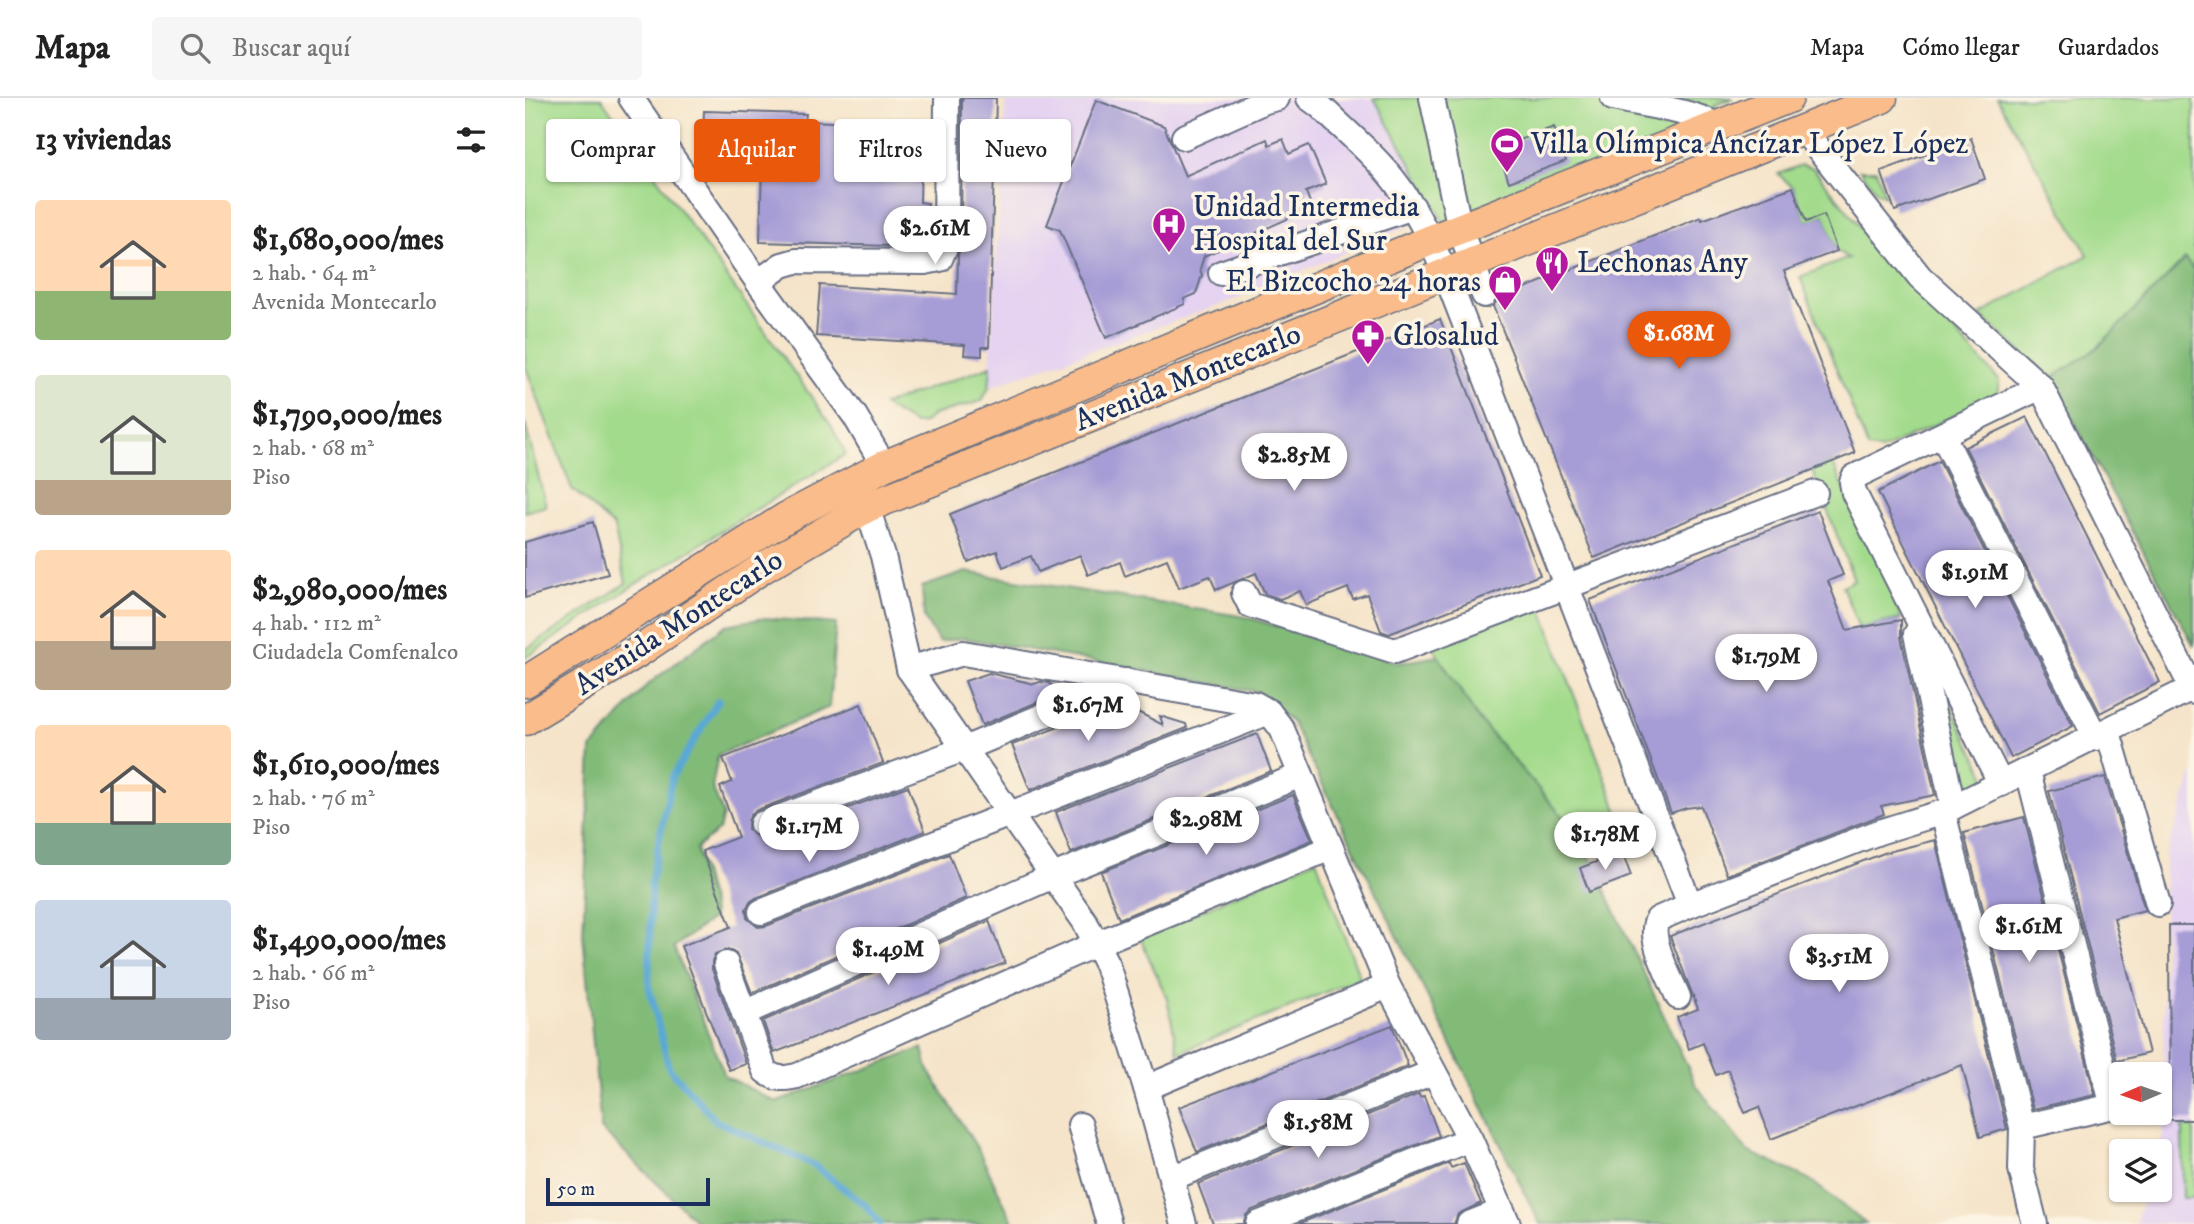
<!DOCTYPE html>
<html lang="es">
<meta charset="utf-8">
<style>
body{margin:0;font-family:"IM FELL DW Pica",serif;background:#f6f6f6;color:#222;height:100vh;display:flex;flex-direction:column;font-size:26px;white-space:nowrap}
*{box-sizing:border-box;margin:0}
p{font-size:23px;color:#767676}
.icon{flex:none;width:38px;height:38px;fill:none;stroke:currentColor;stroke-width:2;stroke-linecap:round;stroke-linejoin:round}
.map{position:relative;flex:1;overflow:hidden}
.side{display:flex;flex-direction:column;background:#fff;width:525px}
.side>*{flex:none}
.guide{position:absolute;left:21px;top:21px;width:665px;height:63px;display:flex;gap:14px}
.needle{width:46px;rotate:268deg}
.fabs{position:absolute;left:1584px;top:964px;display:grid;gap:14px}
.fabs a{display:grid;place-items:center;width:63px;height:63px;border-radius:7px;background:#fff;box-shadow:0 2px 5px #0004;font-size:35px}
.scale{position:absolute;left:21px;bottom:18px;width:164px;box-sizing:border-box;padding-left:7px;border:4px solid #1b2f5e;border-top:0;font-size:19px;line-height:24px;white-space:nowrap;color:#1b2f5e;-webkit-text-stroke:5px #fcf5e5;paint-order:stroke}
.price{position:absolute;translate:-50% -60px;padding:0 16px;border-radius:24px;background:#fff;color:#222;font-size:23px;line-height:46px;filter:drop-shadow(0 2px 4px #0008)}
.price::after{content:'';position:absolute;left:50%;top:42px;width:21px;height:16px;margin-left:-10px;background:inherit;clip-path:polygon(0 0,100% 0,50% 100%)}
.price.current{background:#ea580c;color:#fff}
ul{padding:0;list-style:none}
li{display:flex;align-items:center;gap:21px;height:175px;padding:0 35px}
li span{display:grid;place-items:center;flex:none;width:196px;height:140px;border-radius:7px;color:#555}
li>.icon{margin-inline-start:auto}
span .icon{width:84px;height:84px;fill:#fffc;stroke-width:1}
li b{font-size:30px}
h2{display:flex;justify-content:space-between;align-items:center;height:84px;padding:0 35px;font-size:30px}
.tag{padding:0 24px;border-radius:7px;background:#fff;box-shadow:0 2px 5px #0004;font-size:24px;line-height:63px}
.tag.current{background:#ea580c;color:#fff}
header{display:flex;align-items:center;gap:42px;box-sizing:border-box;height:98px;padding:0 35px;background:#fff;border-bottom:2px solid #e0e0e0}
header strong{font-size:33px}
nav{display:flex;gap:38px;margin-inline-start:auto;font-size:24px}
.search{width:490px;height:63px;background:#f6f6f6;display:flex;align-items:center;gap:18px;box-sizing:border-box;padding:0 24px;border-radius:7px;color:#767676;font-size:26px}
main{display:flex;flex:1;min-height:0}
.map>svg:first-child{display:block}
.built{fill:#e5d3f1}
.green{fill:#a3db8c;stroke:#5f8575;stroke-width:2}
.forest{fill:#82bb78;stroke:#4e756b;stroke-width:2}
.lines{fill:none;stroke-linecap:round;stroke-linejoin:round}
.stream{stroke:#5aa8d4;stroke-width:7}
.building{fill:#a69cd6}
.minor-casing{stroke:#676e83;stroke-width:28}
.major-casing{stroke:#676e83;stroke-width:33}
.minor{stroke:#fff;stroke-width:24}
.major{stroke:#f9bc8a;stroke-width:30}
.labels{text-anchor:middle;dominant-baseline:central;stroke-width:7;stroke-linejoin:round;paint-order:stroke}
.poi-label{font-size:30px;fill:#1b2f5e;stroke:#fcf5e5;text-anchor:start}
.street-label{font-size:30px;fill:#1b2f5e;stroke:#fcf5e5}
</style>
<header>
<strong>Mapa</strong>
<div class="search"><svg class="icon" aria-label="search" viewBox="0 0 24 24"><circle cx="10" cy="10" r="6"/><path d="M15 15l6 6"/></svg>Buscar aquí</div>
<nav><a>Mapa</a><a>Cómo llegar</a><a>Guardados</a></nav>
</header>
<main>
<section class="side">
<h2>13 viviendas<svg class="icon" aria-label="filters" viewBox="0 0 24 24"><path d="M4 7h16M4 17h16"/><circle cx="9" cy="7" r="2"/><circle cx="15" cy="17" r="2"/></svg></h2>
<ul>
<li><span style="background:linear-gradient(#ffd9b3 65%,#8fb573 0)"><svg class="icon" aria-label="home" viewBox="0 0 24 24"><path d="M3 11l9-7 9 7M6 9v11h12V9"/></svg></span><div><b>$1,680,000/mes</b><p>2 hab. · 64 m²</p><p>Avenida Montecarlo</p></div></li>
<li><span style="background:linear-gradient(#dfe7d0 75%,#b9a48a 0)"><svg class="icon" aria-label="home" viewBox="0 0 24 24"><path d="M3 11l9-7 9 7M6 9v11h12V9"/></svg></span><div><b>$1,790,000/mes</b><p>2 hab. · 68 m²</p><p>Piso</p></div></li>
<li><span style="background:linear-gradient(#ffd9b3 65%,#b9a48a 0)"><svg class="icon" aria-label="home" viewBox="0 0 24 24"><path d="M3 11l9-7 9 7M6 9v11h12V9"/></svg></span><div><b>$2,980,000/mes</b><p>4 hab. · 112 m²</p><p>Ciudadela Comfenalco</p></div></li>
<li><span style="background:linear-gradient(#ffd9b3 70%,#7fa58c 0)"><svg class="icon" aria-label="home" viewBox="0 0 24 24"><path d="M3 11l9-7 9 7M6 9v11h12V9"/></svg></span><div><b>$1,610,000/mes</b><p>2 hab. · 76 m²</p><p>Piso</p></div></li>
<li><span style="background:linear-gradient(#c9d6e8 70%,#9aa5b1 0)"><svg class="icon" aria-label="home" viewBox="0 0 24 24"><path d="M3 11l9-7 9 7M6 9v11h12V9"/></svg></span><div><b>$1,490,000/mes</b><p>2 hab. · 66 m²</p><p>Piso</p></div></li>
</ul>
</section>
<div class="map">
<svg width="1669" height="1126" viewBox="0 0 1669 1126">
<rect width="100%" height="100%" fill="#fcf5e5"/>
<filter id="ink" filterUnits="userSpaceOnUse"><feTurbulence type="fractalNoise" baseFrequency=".0143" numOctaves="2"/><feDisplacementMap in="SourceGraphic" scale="14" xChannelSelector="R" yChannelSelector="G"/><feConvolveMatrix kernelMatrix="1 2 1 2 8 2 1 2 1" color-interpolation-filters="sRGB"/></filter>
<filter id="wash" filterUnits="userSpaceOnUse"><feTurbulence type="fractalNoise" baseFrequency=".00686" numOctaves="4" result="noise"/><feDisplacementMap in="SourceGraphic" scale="28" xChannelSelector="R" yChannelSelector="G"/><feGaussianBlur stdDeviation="1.57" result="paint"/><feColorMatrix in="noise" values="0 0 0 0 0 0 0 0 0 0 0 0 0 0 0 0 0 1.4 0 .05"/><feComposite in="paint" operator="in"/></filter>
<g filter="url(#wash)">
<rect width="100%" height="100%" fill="#f5e4c9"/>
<g class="built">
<path d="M481,0H849L912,113L896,122L714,200L464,289Z"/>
<path d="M1669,674V1126H1610L1621,1092H1634L1633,1053L1638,1037L1640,759Z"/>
</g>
<g class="green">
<path d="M0,0H76L306,327L321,356L103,491L0,560V552L101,485L89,429L47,391L0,267Z"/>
<path d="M849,0H1208L1190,7L1192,28L925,135Z"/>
<path d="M1472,0H1669V172L1660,161L1573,249L1526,281L1455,217L1563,157Z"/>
<path d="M1276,67L1288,70L1350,147L1474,282L1472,298L1356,352L1343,350L1275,179L1324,160L1312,153L1299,117L1281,124L1268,89L1253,76Z"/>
<path d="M1335,72H1351L1360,98L1352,94Z"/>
<path d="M466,268L464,289L457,303L408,317L399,325L389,326L358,307Z"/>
<path d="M0,325L21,408L0,414Z"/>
<path d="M1307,364L1369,497L1376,521L1334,530L1317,488L1329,482L1287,372Z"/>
<path d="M1015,506L1096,722L1056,740L954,622L906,546Z"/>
<path d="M1407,569L1462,681L1433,695Z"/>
<path d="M791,761L835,880L653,955L642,900L615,840Z"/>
<path d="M1657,1029H1669V1100H1658Z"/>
</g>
<g class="forest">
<path d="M1660,161L1669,172V548L1526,281L1573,249Z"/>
<path d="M441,474L721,519L873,565L913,558L954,622L1056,740L1171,987L1222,1053L1284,1081L1341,1126H1015L766,623L733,594L602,569L438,540L414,544L399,520L397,489Z"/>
<path d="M240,520L311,526L304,609L193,657L187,689L198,716L194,732L171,750L187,808L188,820L149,849L200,978L251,1004L398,950L403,971L454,1053L489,1126H174L76,1031L58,837L66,651L121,588L201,527Z"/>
</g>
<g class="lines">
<path class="stream" d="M193,603L147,679L126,783L124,889L144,970L191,1023L289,1067L341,1108L355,1126"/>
</g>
<g id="blocks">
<g class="building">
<path d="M437,0H471L464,249H457V258L439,257L440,247L291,238L295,187L432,196L433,157L436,147Z"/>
<path d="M571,2L639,28L660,78L742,41L744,47L758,41L764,56L784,47L801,86L781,94L787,110L679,158L675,171L677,177L671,196L659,201L660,206L581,240L535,132L522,127Z"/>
<path d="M179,13L281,16L280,23L397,27L395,104L403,105L398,149L235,144L237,64L177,61Z"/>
<path d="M1029,29L1041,63L984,84L972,50Z"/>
<path d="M1446,40L1460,81L1370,113L1356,73Z"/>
<path d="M1268,89L1281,124L1299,117L1312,153L1259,173L1330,355L1069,460L968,208L973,201L1176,119L1177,122Z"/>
<path d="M915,221L1015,477L864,536L856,533L842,496L828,501L823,490L781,507L775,493L755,501L740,496L731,475L691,492L685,478L654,490L642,461L600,478L595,464L563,477L555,457L513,474L506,458L478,469L472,453L443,464L425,416Z"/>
<path d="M1502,319L1635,584L1575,615L1440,349Z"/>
<path d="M1414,363L1548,628L1486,660L1353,394Z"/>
<path d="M1293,413L1318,477L1303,483L1322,532L1376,522V539L1410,697L1356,708L1359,716L1202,777L1176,708L1161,710L1146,715L1065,502Z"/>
<path d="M68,424L83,476L0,500V444Z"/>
<path d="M464,575L509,586L515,584L525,585L532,596L457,627L440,583Z"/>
<path d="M595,605L638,627L635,618L661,626L662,630L505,692L487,647Z"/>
<path d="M336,606L358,665L232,712L226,716L223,723V732L234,740H242L383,688L400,733L231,800L225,804L221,811L222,820L233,829L241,828L424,756L441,800L227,895L211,855L203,851L190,856L187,863V871L221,966L204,972L156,848L206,829L177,753L213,739L195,689L207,684L198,660Z"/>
<path d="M732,636L746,673L546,755L531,714Z"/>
<path d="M1580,679L1620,812L1589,820L1624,955L1592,963L1524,693Z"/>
<path d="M768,697L787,742L594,821L576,774Z"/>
<path d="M1499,719L1570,997L1508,1011L1439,735Z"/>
<path d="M1410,742L1482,1031L1455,1039L1437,967L1246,1041L1234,1009L1220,1015L1203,972L1191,977L1178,945L1164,951L1152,919L1173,911L1145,838L1359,755Z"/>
<path d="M1097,754L1106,778L1064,794L1055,770Z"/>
<path d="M464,823L480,865L249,955L238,923Z"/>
<path d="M1644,827H1669V1022H1645Z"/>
<path d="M867,927L883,968L672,1054L654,1009Z"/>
<path d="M894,996L895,999L899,998L914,1038L727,1112L721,1117L718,1126H688L673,1086Z"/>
<path d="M924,1065L926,1070L939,1065L956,1105L933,1116L929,1126H773Z"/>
</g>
</g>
</g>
<g filter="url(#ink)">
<use href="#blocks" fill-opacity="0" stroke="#676e83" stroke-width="2"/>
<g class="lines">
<g class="minor-casing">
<g id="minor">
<path d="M106,0L233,184L330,318L359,368"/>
<path d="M784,0L795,8C819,32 848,55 868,81C891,110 906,143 921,177L1165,807"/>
<path d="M907,0L935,131L959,197"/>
<path d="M1088,0C1113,6 1173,14 1192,28"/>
<path d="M1278,31L1395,179L1516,289L1669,594"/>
<path d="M659,39L740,3L752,0"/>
<path d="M696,175L888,109"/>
<path d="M233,184L257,167L271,163L400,164L415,161L421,147L422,0"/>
<path d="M1418,338L1571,640"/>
<path d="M342,409L358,458L384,571L560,824L582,867L621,990L659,1126"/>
<path d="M719,495L725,507L870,553L1290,395"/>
<path d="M1391,536L1428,709"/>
<path d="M384,571L438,555L730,606L744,614L757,631L863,888L945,1041L983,1126"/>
<path d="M1583,634L1633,806"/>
<path d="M1476,686L1329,395L1327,384L1329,379L1516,289"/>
<path d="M1418,714L1497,1029L1496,1071L1510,1126"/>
<path d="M237,726L439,651L601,583"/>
<path d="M236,814L744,614"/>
<path d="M201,866L240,973C251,982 259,981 272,978L571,846L806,750"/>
<path d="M1153,899C1146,881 1121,838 1133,821L1165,807L1354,734L1418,714L1667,590"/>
<path d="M219,915L528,778L776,677"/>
<path d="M621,990L863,888"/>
<path d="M555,1027L584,1126"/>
<path d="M1497,1029L1584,1009L1587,1005L1503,673"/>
<path d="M647,1080L908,974"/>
<path d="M733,1126L945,1041"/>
<path d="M944,1126L977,1113"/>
</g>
</g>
<g class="major-casing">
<g id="major">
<path d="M0,584L262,419L359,368L906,142L1263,0"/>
<path d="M0,622L113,554L236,471L342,409L1357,0"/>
</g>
</g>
<use href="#minor" class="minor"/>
<use href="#major" class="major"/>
</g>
</g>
<defs>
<g id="stadium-pin" transform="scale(1.75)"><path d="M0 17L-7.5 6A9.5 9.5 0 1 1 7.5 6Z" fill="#b5179e" stroke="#fcf5e5"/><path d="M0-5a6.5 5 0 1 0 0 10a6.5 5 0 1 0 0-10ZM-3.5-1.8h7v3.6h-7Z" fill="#fff"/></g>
<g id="hospital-pin" transform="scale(1.75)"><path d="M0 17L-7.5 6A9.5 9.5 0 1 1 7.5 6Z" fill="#b5179e" stroke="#fcf5e5"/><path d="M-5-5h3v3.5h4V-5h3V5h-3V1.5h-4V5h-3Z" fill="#fff"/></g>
<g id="restaurant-pin" transform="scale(1.75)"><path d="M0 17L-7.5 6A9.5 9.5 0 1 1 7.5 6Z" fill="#b5179e" stroke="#fcf5e5"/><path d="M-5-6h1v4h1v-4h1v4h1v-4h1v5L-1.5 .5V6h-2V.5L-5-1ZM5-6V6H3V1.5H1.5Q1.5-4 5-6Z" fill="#fff"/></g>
<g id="shop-pin" transform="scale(1.75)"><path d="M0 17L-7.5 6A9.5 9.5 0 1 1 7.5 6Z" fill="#b5179e" stroke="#fcf5e5"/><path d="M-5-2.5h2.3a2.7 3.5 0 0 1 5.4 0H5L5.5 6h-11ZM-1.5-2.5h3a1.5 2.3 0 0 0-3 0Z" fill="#fff"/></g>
<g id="pharmacy-pin" transform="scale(1.75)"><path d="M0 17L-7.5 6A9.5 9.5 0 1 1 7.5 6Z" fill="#b5179e" stroke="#fcf5e5"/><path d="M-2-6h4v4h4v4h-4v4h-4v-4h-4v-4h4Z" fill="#fff"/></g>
</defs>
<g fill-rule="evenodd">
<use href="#stadium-pin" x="982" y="46"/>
<use href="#hospital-pin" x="644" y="126"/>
<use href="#restaurant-pin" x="1027" y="165"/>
<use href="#shop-pin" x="980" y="184"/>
<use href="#pharmacy-pin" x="843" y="238"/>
</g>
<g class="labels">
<g class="poi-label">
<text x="1006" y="46">Villa Olímpica Ancízar López López</text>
<text x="668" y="109">Unidad Intermedia<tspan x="668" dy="34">Hospital del Sur</tspan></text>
<text x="1052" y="165">Lechonas Any</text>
<text x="956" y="184" text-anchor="end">El Bizcocho 24 horas</text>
<text x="868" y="238">Glosalud</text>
</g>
<g class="street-label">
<text transform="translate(663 280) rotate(-22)">Avenida Montecarlo</text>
<text transform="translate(154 525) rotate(-33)">Avenida Montecarlo</text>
</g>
</g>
</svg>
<div class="fabs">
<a><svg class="needle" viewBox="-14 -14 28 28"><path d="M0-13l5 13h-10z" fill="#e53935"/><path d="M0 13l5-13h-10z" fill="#767676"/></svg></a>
<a><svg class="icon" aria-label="layers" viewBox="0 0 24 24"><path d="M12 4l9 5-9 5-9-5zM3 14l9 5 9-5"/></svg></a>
</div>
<div class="scale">50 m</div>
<b class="price" style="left:410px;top:168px">$2.61M</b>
<b class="price current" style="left:1154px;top:273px">$1.68M</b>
<b class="price" style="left:769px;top:395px">$2.85M</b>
<b class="price" style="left:1450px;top:512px">$1.91M</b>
<b class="price" style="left:1241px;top:596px">$1.79M</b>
<b class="price" style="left:563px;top:645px">$1.67M</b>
<b class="price" style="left:681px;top:759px">$2.98M</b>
<b class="price" style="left:284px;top:766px">$1.17M</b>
<b class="price" style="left:1080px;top:774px">$1.78M</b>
<b class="price" style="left:1504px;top:866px">$1.61M</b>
<b class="price" style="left:363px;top:889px">$1.49M</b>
<b class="price" style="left:1314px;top:896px">$3.51M</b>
<b class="price" style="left:793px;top:1062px">$1.58M</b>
<div class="guide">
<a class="tag">Comprar</a>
<a class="tag current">Alquilar</a>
<a class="tag">Filtros</a>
<a class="tag">Nuevo</a>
</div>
</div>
</main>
